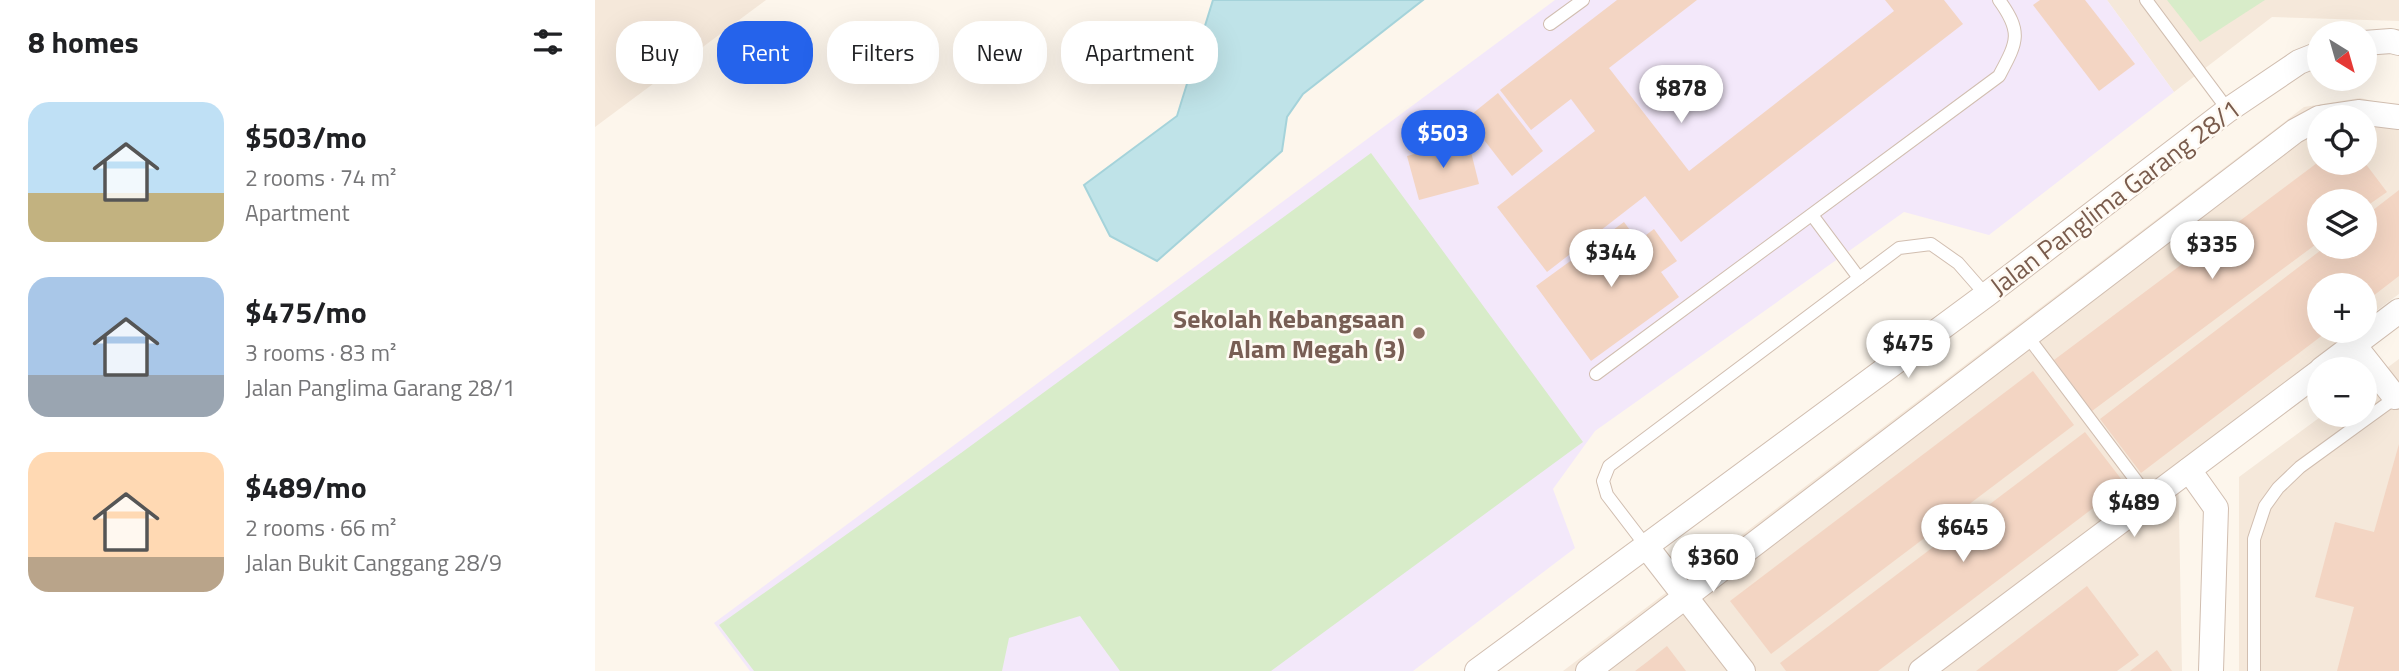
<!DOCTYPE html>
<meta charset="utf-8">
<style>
body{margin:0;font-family:"Titillium Web",sans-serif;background:#f6f6f6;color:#202124;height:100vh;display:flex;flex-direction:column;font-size:26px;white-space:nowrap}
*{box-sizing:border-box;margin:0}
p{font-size:23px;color:#757577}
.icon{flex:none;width:38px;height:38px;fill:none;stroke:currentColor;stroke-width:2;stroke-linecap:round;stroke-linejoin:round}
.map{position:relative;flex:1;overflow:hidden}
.sheet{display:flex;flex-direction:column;background:#fff;width:595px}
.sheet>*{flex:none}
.banner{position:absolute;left:21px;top:21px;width:665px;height:63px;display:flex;gap:14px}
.needle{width:46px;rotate:143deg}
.tools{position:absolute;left:1712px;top:21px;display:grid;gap:14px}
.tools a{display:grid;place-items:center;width:70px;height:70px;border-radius:50%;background:#fff;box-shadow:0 7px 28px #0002;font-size:35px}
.price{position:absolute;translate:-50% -60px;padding:0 16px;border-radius:24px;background:#fff;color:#222;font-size:23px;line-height:46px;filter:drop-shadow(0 2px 4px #0008)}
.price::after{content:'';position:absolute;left:50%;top:42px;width:21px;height:16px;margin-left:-10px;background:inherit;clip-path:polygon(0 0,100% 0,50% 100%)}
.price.active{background:#2563eb;color:#fff}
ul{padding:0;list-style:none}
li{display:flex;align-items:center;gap:21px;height:175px;padding:0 28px}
li span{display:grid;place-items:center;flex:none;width:196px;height:140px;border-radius:21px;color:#555}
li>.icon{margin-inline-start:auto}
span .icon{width:84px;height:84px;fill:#fffc;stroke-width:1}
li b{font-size:30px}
h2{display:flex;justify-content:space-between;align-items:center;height:84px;padding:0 28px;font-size:30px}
.tag{padding:0 24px;border-radius:28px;background:#fff;box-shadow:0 7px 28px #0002;font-size:24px;line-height:63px}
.tag.active{background:#2563eb;color:#fff}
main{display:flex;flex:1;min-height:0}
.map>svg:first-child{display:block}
.residential{fill:#f5e8da;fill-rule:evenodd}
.education{fill:#f3e8fa}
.green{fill:#d8ecc9}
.water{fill:#bfe3e8;stroke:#a5d3da;stroke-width:2}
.building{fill:#f3d5c3}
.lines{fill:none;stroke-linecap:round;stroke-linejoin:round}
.lane-casing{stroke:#d1beb0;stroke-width:14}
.street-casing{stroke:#d1beb0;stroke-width:26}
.lane{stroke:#fff;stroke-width:12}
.street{stroke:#fff;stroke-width:24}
.education-dot{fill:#8d6e63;stroke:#fffaf3;stroke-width:2.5}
.labels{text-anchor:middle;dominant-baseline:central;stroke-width:5;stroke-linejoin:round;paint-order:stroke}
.street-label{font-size:26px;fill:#7a5c4d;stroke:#fffaf3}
.education-label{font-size:26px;font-weight:bold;fill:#785e54;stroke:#fffaf3;text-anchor:end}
</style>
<main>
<section class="sheet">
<h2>8 homes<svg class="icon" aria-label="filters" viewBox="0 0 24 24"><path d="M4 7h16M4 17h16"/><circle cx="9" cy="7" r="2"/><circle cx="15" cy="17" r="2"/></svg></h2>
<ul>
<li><span style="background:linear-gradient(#bfe0f5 65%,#c2b280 0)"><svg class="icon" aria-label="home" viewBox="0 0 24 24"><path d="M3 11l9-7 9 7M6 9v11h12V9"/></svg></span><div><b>$503/mo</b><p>2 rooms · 74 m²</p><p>Apartment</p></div></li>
<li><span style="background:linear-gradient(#a9c7e8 70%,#9aa5b1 0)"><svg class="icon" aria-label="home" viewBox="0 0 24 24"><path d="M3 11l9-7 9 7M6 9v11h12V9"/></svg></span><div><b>$475/mo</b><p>3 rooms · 83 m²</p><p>Jalan Panglima Garang 28/1</p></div></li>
<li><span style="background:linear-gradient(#ffd9b3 75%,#b9a48a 0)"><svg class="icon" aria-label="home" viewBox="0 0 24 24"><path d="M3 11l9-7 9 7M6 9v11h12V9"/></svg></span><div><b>$489/mo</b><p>2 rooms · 66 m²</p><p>Jalan Bukit Canggang 28/9</p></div></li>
</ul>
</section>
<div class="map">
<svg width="1804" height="671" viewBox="0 0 1804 671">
<rect width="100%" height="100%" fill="#fdf6ec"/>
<g class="residential">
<path d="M0,0H171L0,127Z"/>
<path d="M1512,0H1804V21L1677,17L1579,92Z"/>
<path d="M1765,98L1804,107V294L1769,320V285H1724V331H1756L1583,463L1587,671H968L1709,107ZM1724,117H1769V163H1724ZM1724,201H1769V247H1724Z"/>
<path d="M1804,359V671H1644V477L1728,415H1769V385Z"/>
</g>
<path class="education" d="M960,0H1512L1579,92L1394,235L1309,212L1000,431L958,489L980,548L818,671H155L119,623Z"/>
<g class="green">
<path d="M1572,0H1670L1605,42Z"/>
<path d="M776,153L988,442L676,671H525L485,616L414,638L407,671H159L124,625L366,453Z"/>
</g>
<path class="water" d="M618,0H828L708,94L692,117L687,151L562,261L515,236L489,185L582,116Z"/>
<g class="building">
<path d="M1022,0H1102L1014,68L1094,171L1299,11L1290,0H1349L1368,24L1086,242L1050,196L952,272L902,207L1000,131L976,99L936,130L905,90Z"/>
<path d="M1445,0H1490L1540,64L1504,91L1438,5Z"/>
<path d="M903,93L948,151L917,176L872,118Z"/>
<path d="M873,140L884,184L824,200L812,156Z"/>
<path d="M1722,163H1770L1792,192L1769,208V201H1724V242L1497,411L1459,360Z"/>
<path d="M1804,190V276L1769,303V285H1724V331H1733L1546,473L1505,419L1730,247H1769V217Z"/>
<path d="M1029,222L1043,241L1059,229L1082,261L1066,272L1084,297L996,361L941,286Z"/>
<path d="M1438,371L1479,425L1176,654L1135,601Z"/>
<path d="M1490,432L1530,484L1283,671H1191L1185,663Z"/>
<path d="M1804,444V671H1742L1759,607L1720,597L1740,522L1779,532Z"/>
<path d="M1492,586L1544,655L1522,671H1381Z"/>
<path d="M1072,646L1091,671H1040L1052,662Z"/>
<path d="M1562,650L1577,671H1535Z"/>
</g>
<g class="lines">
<g class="lane-casing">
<g id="lane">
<path d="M1551,0L1633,110"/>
<path d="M955,24L988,0"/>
<path d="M1217,215L1264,278"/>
<path d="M1433,337L1555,499"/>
<path d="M1001,374L1404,76C1422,42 1428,33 1404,0"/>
<path d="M1051,546L1012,495L1008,481L1014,466L1304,248L1336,244L1363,263L1391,295"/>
<path d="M1659,671V539L1670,506L1683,488L1705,467L1804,395"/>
</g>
</g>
<g class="street-casing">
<g id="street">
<path d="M1769,43L1796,41L1804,43"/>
<path d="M1729,117L1763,112L1804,117"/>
<path d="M1759,345L1800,397"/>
<path d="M1727,369L1804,311"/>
<path d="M1594,470L1621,508L1616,671"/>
<path d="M1051,546L1148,671"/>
<path d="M882,671L1391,295L1633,110L1704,62L1724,54"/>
<path d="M993,671L1700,131L1724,118"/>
<path d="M1326,671L1724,372"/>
</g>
</g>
<use href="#lane" class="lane"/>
<use href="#street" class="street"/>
</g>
<circle class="education-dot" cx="824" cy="333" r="7"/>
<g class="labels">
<g class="street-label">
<text transform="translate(1520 197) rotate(-37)">Jalan Panglima Garang 28/1</text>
</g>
<g class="education-label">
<text x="810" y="318">Sekolah Kebangsaan<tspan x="810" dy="30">Alam Megah (3)</tspan></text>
</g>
</g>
</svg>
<div class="tools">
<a><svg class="needle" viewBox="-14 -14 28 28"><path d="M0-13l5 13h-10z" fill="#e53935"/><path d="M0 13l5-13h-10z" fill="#757577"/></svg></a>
<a><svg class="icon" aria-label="locate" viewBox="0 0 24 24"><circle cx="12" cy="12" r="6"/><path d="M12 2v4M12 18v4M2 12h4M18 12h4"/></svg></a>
<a><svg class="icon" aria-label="layers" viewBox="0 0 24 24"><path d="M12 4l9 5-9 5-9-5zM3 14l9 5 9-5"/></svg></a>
<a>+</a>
<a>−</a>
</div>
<b class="price" style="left:1086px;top:125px">$878</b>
<b class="price active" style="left:848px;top:170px">$503</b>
<b class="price" style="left:1617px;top:281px">$335</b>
<b class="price" style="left:1016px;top:289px">$344</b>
<b class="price" style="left:1313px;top:380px">$475</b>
<b class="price" style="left:1539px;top:539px">$489</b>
<b class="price" style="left:1368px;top:564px">$645</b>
<b class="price" style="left:1118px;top:594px">$360</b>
<div class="banner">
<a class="tag">Buy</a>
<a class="tag active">Rent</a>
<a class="tag">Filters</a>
<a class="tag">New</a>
<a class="tag">Apartment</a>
</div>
</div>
</main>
